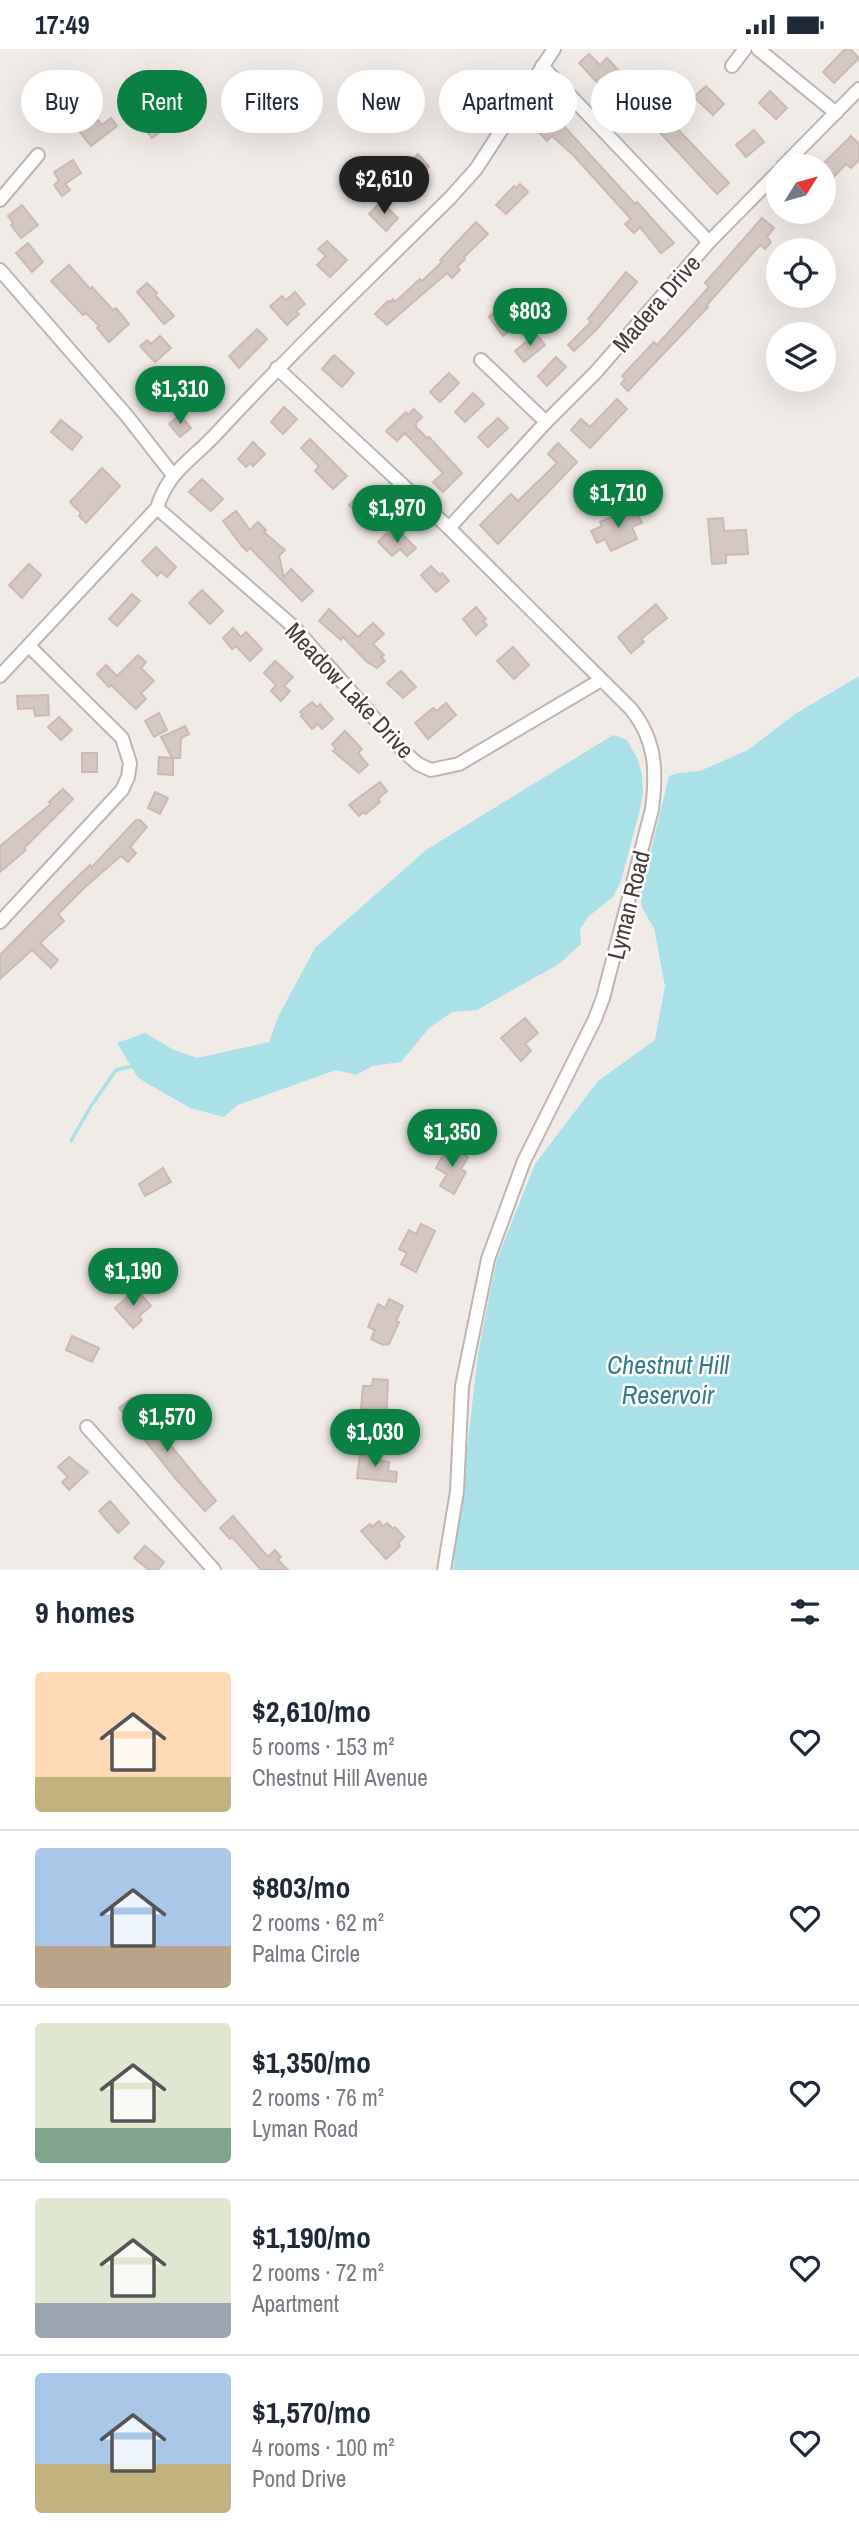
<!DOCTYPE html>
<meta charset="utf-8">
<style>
body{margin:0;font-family:"Archivo Narrow",sans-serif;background:#f6f6f7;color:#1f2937;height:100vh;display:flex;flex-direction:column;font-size:26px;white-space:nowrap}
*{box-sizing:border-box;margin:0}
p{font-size:23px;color:#747a83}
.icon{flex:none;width:38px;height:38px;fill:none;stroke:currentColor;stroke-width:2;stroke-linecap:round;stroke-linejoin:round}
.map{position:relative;height:1521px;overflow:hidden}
.panel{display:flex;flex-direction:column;background:#fff;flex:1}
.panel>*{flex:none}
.guide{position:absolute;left:21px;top:21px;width:817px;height:63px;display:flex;gap:14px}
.needle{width:46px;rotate:53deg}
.controls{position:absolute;left:766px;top:105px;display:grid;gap:14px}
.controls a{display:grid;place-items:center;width:70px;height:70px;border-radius:50%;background:#fff;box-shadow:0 7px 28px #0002;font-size:35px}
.price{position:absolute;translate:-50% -60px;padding:0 16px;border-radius:24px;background:#0b8043;color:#fff;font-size:23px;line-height:46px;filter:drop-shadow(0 2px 4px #0008)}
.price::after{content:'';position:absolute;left:50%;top:42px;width:21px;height:16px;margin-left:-10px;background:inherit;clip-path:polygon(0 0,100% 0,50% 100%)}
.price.active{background:#222;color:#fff}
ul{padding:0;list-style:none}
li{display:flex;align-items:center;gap:21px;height:175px;padding:0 35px}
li+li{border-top:2px solid #e0e1e3}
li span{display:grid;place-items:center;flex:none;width:196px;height:140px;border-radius:7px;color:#555}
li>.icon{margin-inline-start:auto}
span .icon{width:84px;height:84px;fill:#fffc;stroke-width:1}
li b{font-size:30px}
h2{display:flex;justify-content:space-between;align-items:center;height:84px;padding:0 35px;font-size:30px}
.pill{padding:0 24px;border-radius:32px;background:#fff;box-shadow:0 7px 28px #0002;font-size:24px;line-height:63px}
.pill.active{background:#0b8043;color:#fff}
.status{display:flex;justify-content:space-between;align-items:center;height:49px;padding:0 35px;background:#fff;direction:ltr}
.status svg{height:19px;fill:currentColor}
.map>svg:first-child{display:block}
.water{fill:#aae0e7}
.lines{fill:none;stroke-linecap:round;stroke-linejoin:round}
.stream{stroke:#aae0e7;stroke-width:3.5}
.building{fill:#d5c7c1;stroke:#cbbab2;stroke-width:2}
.minor-casing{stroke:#bfb4ae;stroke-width:16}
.minor{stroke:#fff;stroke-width:12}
.labels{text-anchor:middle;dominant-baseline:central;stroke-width:5;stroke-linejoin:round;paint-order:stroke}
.street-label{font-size:24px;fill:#443b37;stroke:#fff}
.water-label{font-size:26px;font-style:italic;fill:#347b85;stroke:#fff}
</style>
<div class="status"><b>17:49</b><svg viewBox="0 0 49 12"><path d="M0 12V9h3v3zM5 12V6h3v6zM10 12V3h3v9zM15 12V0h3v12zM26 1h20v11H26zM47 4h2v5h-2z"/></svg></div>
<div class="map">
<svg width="859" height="1521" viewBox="0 0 859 1521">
<rect width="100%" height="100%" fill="#f1ebe7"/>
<g class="water">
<path d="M859,627V1521H453L478,1305L496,1213L535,1115L598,1032L655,991L665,937L654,879L642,859L640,847L669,727L678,724L700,722L748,701L795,665Z"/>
<path d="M613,686L627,691L638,711L642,726L643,744L640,760L621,832L613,848L589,867L580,880L581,895L559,915L477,961L452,963L429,979L401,1013L372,1017L356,1026L336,1021L238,1056L224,1068L190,1059L138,1029L117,994L145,984L172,1000L197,1009L269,993L279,966L315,899L426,801Z"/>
</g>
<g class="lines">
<path class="stream" d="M71,1092L91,1057L116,1021L133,1017"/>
</g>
<g class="building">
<path d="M845,0H850L859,9L834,34L823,23Z"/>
<path d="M589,5L600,16L607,9L623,26L625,25L641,41L637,44L666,76L670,72L729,134L717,145L651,74L641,83L625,65L626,64L579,14Z"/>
<path d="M706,37L724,55L713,66L694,48Z"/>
<path d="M770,42L787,59L776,70L759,54Z"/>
<path d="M169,49L182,66L152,89L142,77L158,62L156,59Z"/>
<path d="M552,64L635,155L637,153L674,194L661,204L640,178L634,184L625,175L631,170L574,107L552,87L547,92L535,79Z"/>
<path d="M96,69L102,76L111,69L117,77L91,97L79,82Z"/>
<path d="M754,81L764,93L746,108L736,96Z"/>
<path d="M851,87L859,95V111L851,119L846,115L830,132L824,127V114Z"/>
<path d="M418,105L429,118L404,140L395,130Z"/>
<path d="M73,111L81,124L65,135L70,141L62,147L54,136L59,132L54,123Z"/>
<path d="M520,135L528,143L506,165L496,156L514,137L516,139Z"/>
<path d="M381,153L398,169L386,182L369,165Z"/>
<path d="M22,156L38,176L21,189L11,176L13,174L8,167Z"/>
<path d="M762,169L774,179L767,188L771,193L765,200L760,196L706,257L708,258L628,342L621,335L625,330L622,327L654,293L657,296L709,238L705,234Z"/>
<path d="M476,173L488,185L464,208L465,210L457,218L460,221L452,229L447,224L387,276L375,265L388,252L390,253L393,250L395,253L420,230L422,232L442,213L440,211Z"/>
<path d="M327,192L347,211L330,228L317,216L326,207L318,200Z"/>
<path d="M28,194L43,213L32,223L16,204Z"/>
<path d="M69,216L90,240L92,238L113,261L116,259L129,275L109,293L97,279L99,277L86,264L83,266L51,232Z"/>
<path d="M626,223L637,233L597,280L574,302L568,296L591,273L588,270Z"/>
<path d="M147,234L157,244L155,246L174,267L164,275L137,243Z"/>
<path d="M295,243L305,255L296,262L299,265L287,276L270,257L282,247L286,251Z"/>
<path d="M509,251L524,270L503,287L489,268Z"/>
<path d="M257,280L267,290L239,319L229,307Z"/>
<path d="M536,285L545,296L524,313L515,302Z"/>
<path d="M160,287L171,299L155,313L140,297L147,291L151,295Z"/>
<path d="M334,306L354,324L342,338L322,320Z"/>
<path d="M556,308L566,318L547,337L538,327Z"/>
<path d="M449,324L459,334L440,353L430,343Z"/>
<path d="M157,325L164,334L168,330L181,345L166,359L146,335Z"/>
<path d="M473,344L484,355L465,373L455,363Z"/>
<path d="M617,350L627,360L590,399L571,381L581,370L590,378Z"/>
<path d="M284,358L297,370L283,385L271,373Z"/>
<path d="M414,360L422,368L416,374V378L427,389L429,388L462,424L443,443L433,433L443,424L405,384L397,392L386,382L406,363L408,366Z"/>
<path d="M180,366L191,379L180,388L169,375Z"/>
<path d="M498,369L508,379L488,398L478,388Z"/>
<path d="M61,371L82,388L72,401L51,383Z"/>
<path d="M310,390L347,427L333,440L315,422L319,417L301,399Z"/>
<path d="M253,393L265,405L253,417L250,414L246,418L238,410Z"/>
<path d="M558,394L577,413L498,495L480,476L511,445L518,452L557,414L548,405Z"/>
<path d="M102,419L120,437L86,474L79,467L81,464L70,453Z"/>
<path d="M202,430L223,450L211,462L189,443Z"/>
<path d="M359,446L375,460L365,471L349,456Z"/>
<path d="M627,461L628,465L636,462L642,474L632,478L637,490L611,502L605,490L597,494L591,482L602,477L600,473Z"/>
<path d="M236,462L250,481L258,473L266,481L264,483L285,501L279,507L284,528L291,520L313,542L302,552L250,499L247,502L241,496L223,472Z"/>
<path d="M723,469L724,482L746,481L748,505L726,506V514L712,515L708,470Z"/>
<path d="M388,483L395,491L402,485L416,499L407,507L400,500L392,507L378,493Z"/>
<path d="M156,498L176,518L167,528L161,523L157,527L142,512Z"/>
<path d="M29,515L41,526L22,549L9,536Z"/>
<path d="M431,517L440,526L442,524L449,532L436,543L421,526Z"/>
<path d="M202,541L223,562L210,575L189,554Z"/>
<path d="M132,545L140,552L117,577L109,570Z"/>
<path d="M656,555L667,569L641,590L644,593L631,604L618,588Z"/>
<path d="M476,558L486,570L483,572L487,576L476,586L463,570Z"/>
<path d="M329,560L358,588L373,574L384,585L373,595L384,606L381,608L385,612L377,619L367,613L343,588L341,591L319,572Z"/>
<path d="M233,579L241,588L246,583L262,600L250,612L236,597L232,600L223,589Z"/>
<path d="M513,598L529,616L514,630L497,612Z"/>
<path d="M138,606L146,613L141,619L154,632L141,644L146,650L136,660L111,636L109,638L97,625L106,616L117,627Z"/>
<path d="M275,612L293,628L284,637L290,642L281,652L271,642L276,636L264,624Z"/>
<path d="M401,622L416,638L403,649L387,634Z"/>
<path d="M48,646L49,666L35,667L34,659L18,660L17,647Z"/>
<path d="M312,653L317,658L320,655L333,670L322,680L318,675L312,680L301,667L303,666L300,663Z"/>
<path d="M446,654L456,666L428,690L415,674L433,659L437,662Z"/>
<path d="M159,664L167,681L154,688L145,672Z"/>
<path d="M59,668L72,681L61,691L48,678Z"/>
<path d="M185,677L189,685L181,689L180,709H172L161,688Z"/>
<path d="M345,682L362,700L358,704L368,716L359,724L333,702L336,700L332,695Z"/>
<rect x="82" y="704" width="15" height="19"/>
<path d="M159,708L173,709V726L158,725Z"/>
<path d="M380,733L387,742L378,750L380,753L366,765L364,763L359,767L349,756Z"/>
<path d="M63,740L73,750L24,799L26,801L0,823V797L51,755L49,753Z"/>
<path d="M155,743L168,749L160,765L148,759Z"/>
<path d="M136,771H140L147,778L130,798L136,804L128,813L121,807L86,837L58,865L64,872L40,894L58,911L51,919L32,901L0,930V906L67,838L90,816L92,818Z"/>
<path d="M525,969L538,984L525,995L531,1002L521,1012L501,989Z"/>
<path d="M447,1099L450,1102L452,1099L468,1108L461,1120L466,1123L454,1145L440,1137L447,1125L436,1119Z"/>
<path d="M163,1119L171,1133L145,1147L139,1135Z"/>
<path d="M421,1175L435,1182L416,1223L401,1215L407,1204L399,1200L409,1181L416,1185Z"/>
<path d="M136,1240L151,1257L139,1267L142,1271L133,1279L115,1259Z"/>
<path d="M389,1250L403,1257L396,1272L399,1273L389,1295L383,1296L371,1290L375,1281L368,1278L378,1255L385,1259Z"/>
<path d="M72,1287L99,1299L92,1313L66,1301Z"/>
<path d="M373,1330L388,1331L386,1376L369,1375L370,1361L361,1360L363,1337H372Z"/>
<path d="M132,1349L216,1452L205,1462L176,1430L119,1359Z"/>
<path d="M360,1405L380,1407L379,1411L389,1413L388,1422L397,1423L396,1433L357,1429Z"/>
<path d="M69,1408L88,1423L69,1441L62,1433L68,1428L58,1418Z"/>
<path d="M110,1452L129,1474L118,1484L99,1462Z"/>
<path d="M233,1467L268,1508L275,1501L281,1508L278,1511L288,1521H261L232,1488L230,1490L220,1479Z"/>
<path d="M379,1472L383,1477L387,1474L393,1480L395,1478L404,1488L398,1494L400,1497L386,1510L361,1482L370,1475L372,1478Z"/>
<path d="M145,1497L164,1513L158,1521H149L134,1509Z"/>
</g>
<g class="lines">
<g class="minor-casing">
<g id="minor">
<path d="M758,0L836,64"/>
<path d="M542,17L709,193"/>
<path d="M732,17L745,0"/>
<path d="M783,117L859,40"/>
<path d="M0,151L38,106"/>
<path d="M0,221L127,367L173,426"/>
<path d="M481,311L546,373"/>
<path d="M277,319L449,479L631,660C656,691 657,722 652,760L603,949L595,970L524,1112L488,1210L462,1337L457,1442L444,1521"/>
<path d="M157,459L295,579L403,702L418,715L431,721L459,715L601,631"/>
<path d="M449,479L546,373L596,323L709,193L779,122"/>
<path d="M0,627L157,459C168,422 191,412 216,385C291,304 371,227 450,149L476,120L554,0"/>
<path d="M0,873L122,741L128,728L130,714L122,689L29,597"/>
<path d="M87,1378L214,1521"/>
</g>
</g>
<use href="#minor" class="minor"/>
</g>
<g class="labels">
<g class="street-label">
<text transform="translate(656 254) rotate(-49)">Madera Drive</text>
<text transform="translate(350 641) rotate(47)">Meadow Lake Drive</text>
<text transform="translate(628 856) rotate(-76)">Lyman Road</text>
</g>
<g class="water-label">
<text x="668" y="1315">Chestnut Hill<tspan x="668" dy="30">Reservoir</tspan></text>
</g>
</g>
</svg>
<div class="controls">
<a><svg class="needle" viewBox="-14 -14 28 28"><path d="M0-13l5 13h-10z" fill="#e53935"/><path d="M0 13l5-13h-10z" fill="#747a83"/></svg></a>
<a><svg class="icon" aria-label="locate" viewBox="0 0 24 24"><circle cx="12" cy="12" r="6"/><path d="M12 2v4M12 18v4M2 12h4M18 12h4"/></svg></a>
<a><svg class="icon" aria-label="layers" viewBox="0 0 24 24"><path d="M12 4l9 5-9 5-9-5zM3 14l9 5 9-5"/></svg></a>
</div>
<b class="price active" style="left:384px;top:167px">$2,610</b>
<b class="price" style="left:530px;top:299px">$803</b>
<b class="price" style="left:180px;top:377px">$1,310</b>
<b class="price" style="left:618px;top:481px">$1,710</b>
<b class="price" style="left:397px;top:496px">$1,970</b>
<b class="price" style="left:452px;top:1120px">$1,350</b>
<b class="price" style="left:133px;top:1259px">$1,190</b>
<b class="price" style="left:167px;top:1405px">$1,570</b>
<b class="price" style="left:375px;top:1420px">$1,030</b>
<div class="guide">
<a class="pill">Buy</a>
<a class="pill active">Rent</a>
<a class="pill">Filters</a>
<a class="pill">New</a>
<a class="pill">Apartment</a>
<a class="pill">House</a>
</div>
</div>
<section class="panel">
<h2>9 homes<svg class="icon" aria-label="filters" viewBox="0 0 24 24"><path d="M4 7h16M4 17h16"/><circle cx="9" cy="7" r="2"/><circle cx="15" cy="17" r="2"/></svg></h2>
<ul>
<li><span style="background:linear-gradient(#ffd9b3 75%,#c2b280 0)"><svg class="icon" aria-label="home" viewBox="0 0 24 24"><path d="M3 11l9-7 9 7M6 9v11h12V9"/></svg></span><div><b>$2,610/mo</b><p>5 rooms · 153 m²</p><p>Chestnut Hill Avenue</p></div><svg class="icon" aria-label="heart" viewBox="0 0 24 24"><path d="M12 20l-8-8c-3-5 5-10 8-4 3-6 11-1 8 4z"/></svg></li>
<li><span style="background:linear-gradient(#a9c7e8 70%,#b9a48a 0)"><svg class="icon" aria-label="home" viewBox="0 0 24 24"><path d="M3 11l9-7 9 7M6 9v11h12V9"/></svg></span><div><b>$803/mo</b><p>2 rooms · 62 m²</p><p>Palma Circle</p></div><svg class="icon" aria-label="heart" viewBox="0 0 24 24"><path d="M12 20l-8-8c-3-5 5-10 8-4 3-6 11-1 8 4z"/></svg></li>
<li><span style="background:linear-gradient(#dfe7d0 75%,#7fa58c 0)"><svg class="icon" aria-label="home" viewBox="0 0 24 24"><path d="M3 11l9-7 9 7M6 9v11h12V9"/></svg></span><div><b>$1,350/mo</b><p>2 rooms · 76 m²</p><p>Lyman Road</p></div><svg class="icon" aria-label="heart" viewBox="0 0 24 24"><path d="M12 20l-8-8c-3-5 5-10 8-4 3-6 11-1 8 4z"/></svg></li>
<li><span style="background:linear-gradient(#dfe7d0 75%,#9aa5b1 0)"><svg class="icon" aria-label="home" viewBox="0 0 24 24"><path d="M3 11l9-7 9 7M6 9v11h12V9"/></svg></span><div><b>$1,190/mo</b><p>2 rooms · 72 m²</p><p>Apartment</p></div><svg class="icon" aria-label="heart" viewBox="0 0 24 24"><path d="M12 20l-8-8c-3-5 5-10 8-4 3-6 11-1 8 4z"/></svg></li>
<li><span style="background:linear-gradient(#a9c7e8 65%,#c2b280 0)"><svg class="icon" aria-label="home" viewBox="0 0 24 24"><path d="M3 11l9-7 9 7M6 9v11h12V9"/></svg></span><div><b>$1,570/mo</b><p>4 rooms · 100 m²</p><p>Pond Drive</p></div><svg class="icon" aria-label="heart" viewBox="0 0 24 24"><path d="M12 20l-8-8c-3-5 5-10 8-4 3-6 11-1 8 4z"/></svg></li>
</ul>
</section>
